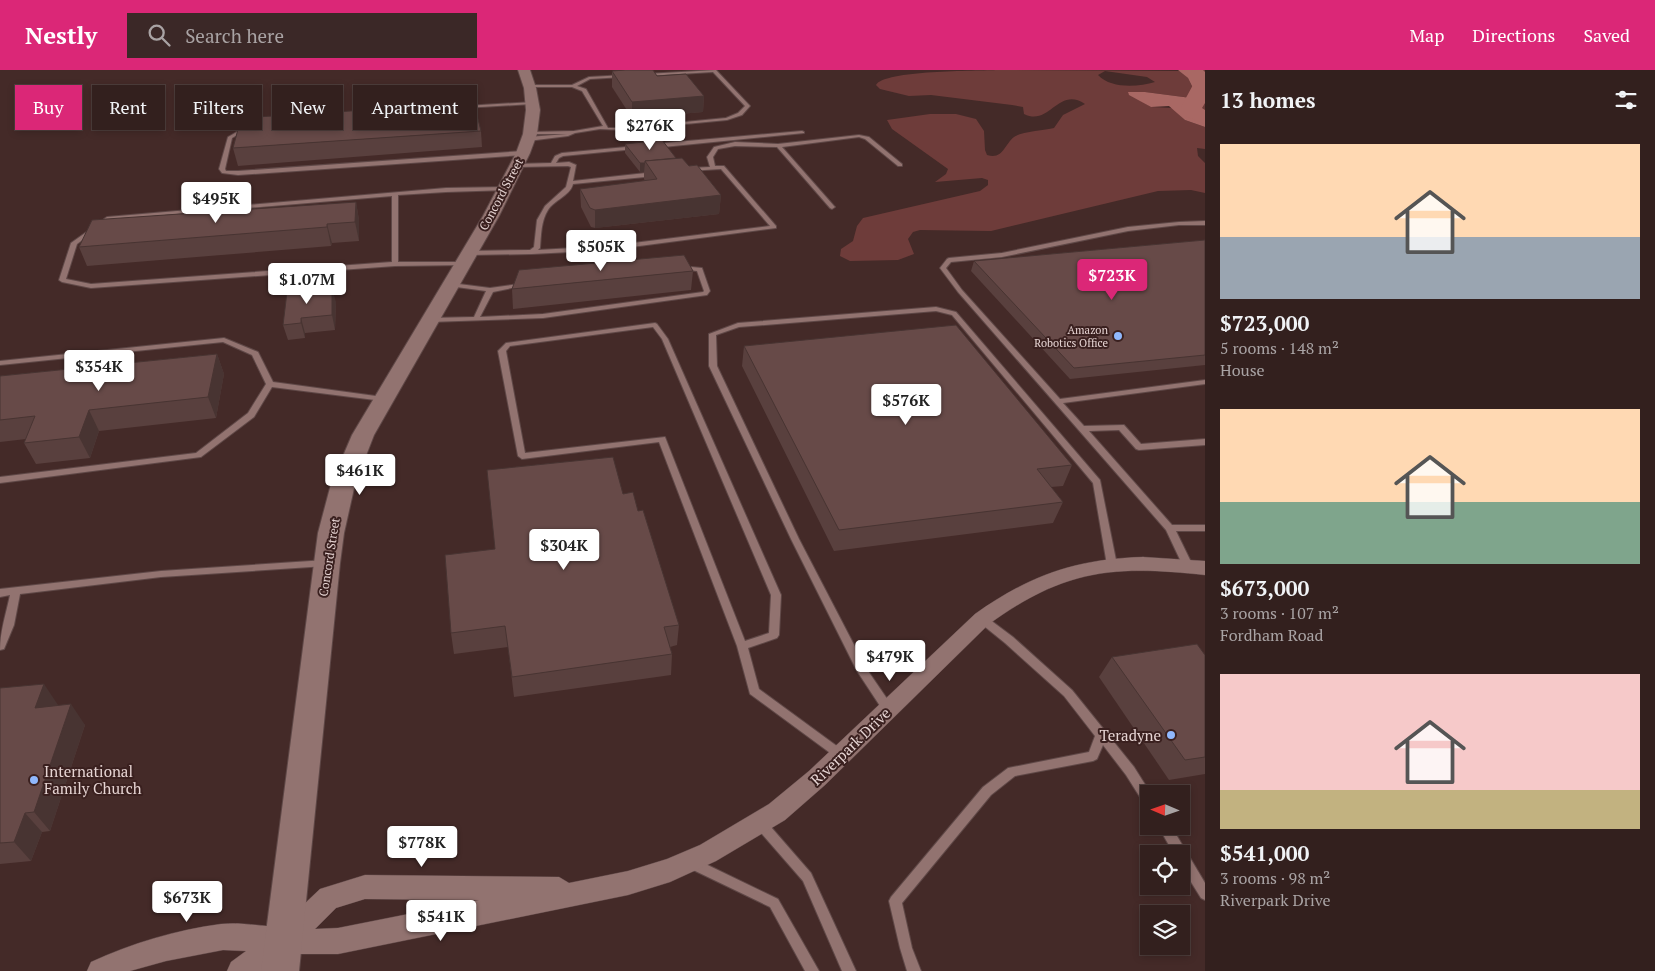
<!DOCTYPE html>
<meta charset="utf-8">
<style>
body{margin:0;font-family:"PT Serif",serif;background:#3b2827;color:#f1f3f6;height:100vh;display:flex;flex-direction:column;font-size:19px;white-space:nowrap}
*{box-sizing:border-box;margin:0}
p{font-size:16px;color:#a9a3a4}
.icon{flex:none;width:28px;height:28px;fill:none;stroke:currentColor;stroke-width:2;stroke-linecap:round;stroke-linejoin:round}
.map{position:relative;flex:1;overflow:hidden}
.drawer{display:flex;flex-direction:column;background:#33201e;width:450px}
.drawer>*{flex:none}
.banner{position:absolute;left:15px;top:15px;width:475px;height:45px;display:flex;gap:10px}
.needle{width:32px;rotate:272deg}
.tools{position:absolute;left:1140px;top:715px;display:grid;gap:10px}
.tools a{display:grid;place-items:center;width:50px;height:50px;border-radius:0px;background:#33201e;box-shadow:0 2px 8px #0003,0 0 0 1px #4e3e3c;font-size:25px}
.price{position:absolute;translate:-50% -42px;padding:0 11px;border-radius:5px;background:#fff;color:#222;font-size:16px;line-height:32px;filter:drop-shadow(0 1px 2px #0008)}
.price::after{content:'';position:absolute;left:50%;top:30px;width:15px;height:11px;margin-left:-8px;background:inherit;clip-path:polygon(0 0,100% 0,50% 100%)}
.price.current{background:#db2777;color:#fff}
ul{padding:0;list-style:none}
li{display:grid;align-content:center;gap:10px;height:265px;padding:0 15px}
li span{display:grid;place-items:center;height:155px;border-radius:0px;color:#555}
li>.icon{margin-inline-start:auto}
span .icon{width:90px;height:90px;fill:#fffc;stroke-width:1}
li b{font-size:21px}
h2{display:flex;justify-content:space-between;align-items:center;height:60px;padding:0 15px;font-size:21px}
.tag{padding:0 18px;border-radius:0px;background:#33201e;box-shadow:0 2px 8px #0003,0 0 0 1px #4e3e3c;font-size:18px;line-height:45px}
.tag.current{background:#db2777;color:#fff}
header{display:flex;align-items:center;gap:30px;box-sizing:border-box;height:70px;padding:0 25px;background:#db2777;color:#fff}
header strong{font-size:24px}
nav{display:flex;gap:28px;margin-inline-start:auto;font-size:18px}
.search{width:350px;height:45px;background:#3b2827;display:flex;align-items:center;gap:12px;box-sizing:border-box;padding:0 18px;border-radius:0px;color:#a9a3a4;font-size:19px}
main{display:flex;flex:1;min-height:0}
.map>svg:first-child{display:block}
.green{fill:#6e3c3a;fill-rule:evenodd}
.water{fill:#a96864}
.lines{fill:none;stroke-linecap:round;stroke-linejoin:round}
.river{fill:#a96864;fill-rule:evenodd}
.lane-casing{stroke:#5f4847;stroke-width:2}
.street-casing{stroke:#5f4847;stroke-width:1}
.secondary-casing{stroke:#5f4847;stroke-width:2}
.lane{fill:#927370;fill-rule:evenodd}
.street{fill:#927370;fill-rule:evenodd}
.secondary{fill:#927370;fill-rule:evenodd}
.wall{fill:#59403e}
.shaded-wall{fill:#483432}
.building{fill:#674a48;stroke:#483432}
.poi-dot{fill:#90b8fd;stroke:#3a201f;stroke-width:2}
.labels{text-anchor:middle;dominant-baseline:central;stroke-width:4;stroke-linejoin:round;paint-order:stroke}
.far-poi-label{font-size:11px;fill:#e6d4d3;stroke:#3a201f;text-anchor:end}
.street-label{font-size:12px;fill:#e6d4d3;stroke:#3a201f}
.near-poi-label{font-size:15px;fill:#e6d4d3;stroke:#3a201f;text-anchor:end}
.near-street-label{font-size:15px;fill:#e6d4d3;stroke:#3a201f}
</style>
<header>
<strong>Nestly</strong>
<div class="search"><svg class="icon" aria-label="search" viewBox="0 0 24 24"><circle cx="10" cy="10" r="6"/><path d="M15 15l6 6"/></svg>Search here</div>
<nav><a>Map</a><a>Directions</a><a>Saved</a></nav>
</header>
<main>
<div class="map">
<svg width="1205" height="901" viewBox="0 0 1205 901">
<rect width="100%" height="100%" fill="#442a28"/>
<g class="green">
<path d="M998,0L1180,1L1188,8L1194,20L1191,28L1145,22L1128,23L1151,37L1173,38L1185,50L1205,57V79L1197,78L1198,86L1205,93V123L1191,120L1158,121L991,161L920,160L913,162L908,169L914,184L898,190L850,191L840,186L841,179L853,171L857,156L863,148L980,121L988,115V110L982,108L935,112L946,104L948,99L892,59L887,50L930,44H956L976,49L984,61L985,80L987,85C1003,90 1004,75 1014,67C1020,62 1045,60 1054,58L1063,45L1085,34C1058,16 1050,57 1024,44L1023,37L1012,35L931,25L909,26L880,19L876,15C884,0 977,1 998,0ZM1105,1L1147,7L1155,12C1138,17 1111,19 1098,5Z"/>
<path d="M1193,0H1205V48L1194,43L1191,37L1203,19Z"/>
</g>
<path class="water" d="M1178,0H1193L1204,13L1196,32L1191,37L1194,43L1205,48V57L1185,50L1169,36L1151,37L1129,25L1128,22H1145L1191,28V23L1194,20L1188,8Z"/>
<g class="lines">
<path class="river" d="M1184,0H1203L1205,2V33L1202,38L1205,40V54L1187,47L1181,37L1194,13Z"/>
<g class="lane-casing">
<g id="lane">
<path d="M716,0L750,36L742,45L727,50L623,60L600,59L575,63L568,66L528,71L525,69L528,67L567,64H528V62H530L574,61L603,56L582,21L572,17H530L528,15H572L589,7L625,5L623,7L590,9L577,16L586,19L608,58H623L726,48L738,43L745,36L713,2L646,6L644,5L646,4Z"/>
<path d="M534,32V33L532,34L464,38L462,37L464,36Z"/>
<path d="M247,56H249V58L232,68L225,99L226,101H238L523,81L526,83L523,85L238,105L222,103L219,99L228,67Z"/>
<path d="M802,61L804,62V63L653,78L650,76L653,74Z"/>
<path d="M859,65L869,67L902,94V96H898L865,69L859,67L782,77L834,136L835,137L832,139L830,138L777,77L735,76L718,79L713,87L715,96H724L776,156V158L609,180L532,184L469,185L466,183L469,181L530,180L534,177L537,150L545,136L566,117L571,97L568,96L518,97L515,95L516,94L551,93L555,86L562,83L637,76L638,77L635,79L563,86L559,88L556,93L569,92L576,95L573,111L655,102L658,104L655,106L573,114C570,126 554,130 548,140C541,151 541,165 540,178L538,180L609,176L770,156L721,99L688,101V99L690,98L710,97L707,87L714,77L735,72L778,74Z"/>
<path d="M506,117L509,119L508,120L446,122L398,125V192H466V194L464,195L395,196L91,218L62,212L59,210L71,173L95,156L98,158L97,159L77,174L66,209L91,214L392,192V126L105,150L104,149L107,147L446,118Z"/>
<path d="M1205,151V155H1179L1128,161L1002,187L951,192L946,198L962,220L1060,329L1205,310V314L1063,333L1084,356L1124,355L1141,374L1205,369V375L1139,380L1136,379L1119,360L1089,361L1172,455H1205V461H1176L1193,496L1191,498H1185L1183,496L1166,460L958,222L940,198L947,189L949,188L1002,183L1128,157L1179,152Z"/>
<path d="M681,196L702,198L710,221L707,225L543,248L430,252L427,250L430,248L474,247L486,221L449,216V214L451,213L490,218L526,213V215L493,222L480,247L543,244L703,222L704,221L697,201L679,199L678,198Z"/>
<path d="M936,237L956,242L1100,410L1117,495L1115,497H1109L1107,495L1093,413L952,245L936,241L739,257L716,265L717,296L799,469L866,598L892,636L893,639L892,642L888,643L884,642L857,601L791,469L709,296V264L738,253Z"/>
<path d="M655,253L657,254L668,269L781,525L779,565L777,568L748,578L759,619L845,682L847,685L845,688L841,690L837,688L750,624L737,576L659,372L522,389L518,386L498,281L506,273ZM653,257L662,269L771,525L769,563L745,571L665,367L525,383L506,281L510,276Z"/>
<path d="M224,268L258,282L273,312L383,327L387,329L383,331L272,317L254,347L201,387L0,413V407L196,383L248,343L266,314L252,285L223,272L0,295V291Z"/>
<path d="M326,490L329,491L331,493L329,495L326,496L161,507L20,524L14,555L4,579L0,580C0,561 6,544 10,525L0,527V519L161,501Z"/>
<path d="M982,545L985,546L1013,567L1072,620L1134,697L1151,724H1149V736L1145,735L1126,705L1103,675L1097,689L1093,691L1015,706L991,725L902,833L912,878L921,901H907L900,878L889,831L891,827L983,717L1008,698L1089,682L1095,666L1064,626L1005,573L979,552L977,549L979,546Z"/>
<path d="M760,748L764,749L811,803L856,901H842L803,811L756,757L754,753L756,749Z"/>
<path d="M1158,756H1171L1205,813V830L1201,828L1181,796V784H1174Z"/>
<path d="M691,787L778,829L819,901H805L770,837L687,797L685,793L687,789Z"/>
</g>
</g>
<g class="street-casing">
<path id="street" d="M1143,487L1205,491V505C1114,495 1065,499 989,554L825,715L785,750L716,791L670,812L628,825L338,884H288L263,901H227L231,892L246,881L223,880L166,891L130,901H87L91,892C132,873 176,860 221,854C240,852 261,856 280,857L320,819L365,805L559,807L569,813L628,801L667,789L700,775L769,734L809,701L975,544C1030,505 1076,489 1143,487ZM365,829L479,830L338,858L315,859L336,838Z"/>
</g>
<g class="secondary-casing">
<path id="secondary" d="M518,0H530L536,18L540,40L537,64L530,83L499,146L374,365L355,414L344,463L340,493L299,901H261L314,493L318,463L331,414L352,365L483,146L516,83L523,64L526,40L524,18Z"/>
</g>
<use href="#lane" class="lane"/>
<use href="#street" class="street"/>
<use href="#secondary" class="secondary"/>
</g>
<g class="wall">
<path d="M612,1L657,6L704,26L703,42L632,48L612,17Z"/>
<path d="M481,61L482,77L238,96L233,78Z"/>
<path d="M625,74L676,88L689,96L721,125L719,144L595,158L591,157L581,137L580,119L645,111L644,109V102H640L625,83Z"/>
<path d="M356,132L359,150V171L332,173L331,176L87,196L79,177Z"/>
<path d="M1205,170V295L1070,309L971,201L974,191Z"/>
<path d="M693,201L691,220L513,239L512,219Z"/>
<path d="M336,232L335,260L305,263V268L288,270L283,255Z"/>
<path d="M744,276L1072,395L1063,416L1051,417L1063,432L1053,453L834,481L742,296Z"/>
<path d="M217,284L224,304L216,348L99,361L90,388L36,394L24,373L26,369L0,372V306Z"/>
<path d="M623,424L638,441L679,555L677,575L670,577L672,584L671,605L514,627L508,577L454,584L451,563L495,479Z"/>
<path d="M1205,585V704L1169,710L1099,607L1112,587Z"/>
<path d="M0,618L58,635V636L85,655L50,761L42,762L31,791L0,794Z"/>
</g>
<g class="shaded-wall">
<path d="M704,26L703,42L632,48V32Z"/>
<path d="M640,93H645L644,102H640Z"/>
<path d="M721,125L719,144L595,158V140Z"/>
<path d="M356,132L359,150V171L355,152Z"/>
<path d="M327,154L332,173L331,176L327,157Z"/>
<path d="M332,218L336,232L335,260L332,245Z"/>
<path d="M301,248L305,263V268L301,253Z"/>
<path d="M217,284L224,304L216,348L208,327Z"/>
<path d="M89,340L99,361L90,388L79,367Z"/>
<path d="M44,614L58,635L50,658L35,638Z"/>
<path d="M71,634L85,655L50,761L34,742Z"/>
<path d="M25,743L42,762L31,791L14,772Z"/>
</g>
<g class="building">
<path d="M625,0H653L657,6L686,4L704,26L632,32L612,1Z"/>
<path d="M474,33L481,61L233,78L241,48Z"/>
<path d="M662,70L676,88L645,91V93H640L625,74Z"/>
<path d="M682,88L689,96L697,95L721,125L595,140L590,138L580,119L657,109L645,91Z"/>
<path d="M356,132L355,152L327,154V157L79,177L92,150Z"/>
<path d="M1205,170V285L1074,298L974,191Z"/>
<path d="M684,185L693,201L512,219L519,200Z"/>
<path d="M332,218V245L301,248V253L283,255L287,222Z"/>
<path d="M956,255L1072,395L1037,399L1063,432L839,460L744,276Z"/>
<path d="M217,284L208,327L89,340L79,367L24,373L35,346L0,350V306Z"/>
<path d="M613,387L623,424L633,422L638,441L643,440L679,555L664,557L672,584L512,607L505,556L451,563L445,485L495,479L487,400Z"/>
<path d="M1197,574L1205,585V687L1185,690L1112,587Z"/>
<path d="M44,614L35,638L71,634L34,742L25,743L14,772L0,773V618Z"/>
</g>
<g class="poi-dot">
<circle cx="1118" cy="266" r="5"/>
<circle cx="1171" cy="665" r="5"/>
<circle cx="34" cy="710" r="5"/>
</g>
<g class="labels">
<g class="far-poi-label">
<text x="1108" y="260">Amazon<tspan x="1108" dy="13">Robotics Office</tspan></text>
</g>
<g class="street-label">
<text transform="translate(501 124) rotate(-62)">Concord Street</text>
<text transform="translate(329 487) rotate(-81)">Concord Street</text>
</g>
<g class="near-poi-label">
<text x="1161" y="665">Teradyne</text>
<text x="44" y="701" text-anchor="start">International<tspan x="44" dy="17">Family Church</tspan></text>
</g>
<g class="near-street-label">
<text transform="translate(850 676) rotate(-44)">Riverpark Drive</text>
</g>
</g>
</svg>
<div class="tools">
<a><svg class="needle" viewBox="-14 -14 28 28"><path d="M0-13l5 13h-10z" fill="#e53935"/><path d="M0 13l5-13h-10z" fill="#a9a3a4"/></svg></a>
<a><svg class="icon" aria-label="locate" viewBox="0 0 24 24"><circle cx="12" cy="12" r="6"/><path d="M12 2v4M12 18v4M2 12h4M18 12h4"/></svg></a>
<a><svg class="icon" aria-label="layers" viewBox="0 0 24 24"><path d="M12 4l9 5-9 5-9-5zM3 14l9 5 9-5"/></svg></a>
</div>
<b class="price" style="left:650px;top:81px">$276K</b>
<b class="price" style="left:216px;top:154px">$495K</b>
<b class="price" style="left:601px;top:202px">$505K</b>
<b class="price current" style="left:1112px;top:231px">$723K</b>
<b class="price" style="left:307px;top:235px">$1.07M</b>
<b class="price" style="left:99px;top:322px">$354K</b>
<b class="price" style="left:906px;top:356px">$576K</b>
<b class="price" style="left:360px;top:426px">$461K</b>
<b class="price" style="left:564px;top:501px">$304K</b>
<b class="price" style="left:890px;top:612px">$479K</b>
<b class="price" style="left:422px;top:798px">$778K</b>
<b class="price" style="left:187px;top:853px">$673K</b>
<b class="price" style="left:441px;top:872px">$541K</b>
<div class="banner">
<a class="tag current">Buy</a>
<a class="tag">Rent</a>
<a class="tag">Filters</a>
<a class="tag">New</a>
<a class="tag">Apartment</a>
</div>
</div>
<section class="drawer">
<h2>13 homes<svg class="icon" aria-label="filters" viewBox="0 0 24 24"><path d="M4 7h16M4 17h16"/><circle cx="9" cy="7" r="2"/><circle cx="15" cy="17" r="2"/></svg></h2>
<ul>
<li><span style="background:linear-gradient(#ffd9b3 60%,#9aa5b1 0)"><svg class="icon" aria-label="home" viewBox="0 0 24 24"><path d="M3 11l9-7 9 7M6 9v11h12V9"/></svg></span><div><b>$723,000</b><p>5 rooms · 148 m²</p><p>House</p></div></li>
<li><span style="background:linear-gradient(#ffd9b3 60%,#7fa58c 0)"><svg class="icon" aria-label="home" viewBox="0 0 24 24"><path d="M3 11l9-7 9 7M6 9v11h12V9"/></svg></span><div><b>$673,000</b><p>3 rooms · 107 m²</p><p>Fordham Road</p></div></li>
<li><span style="background:linear-gradient(#f6c9c9 75%,#c2b280 0)"><svg class="icon" aria-label="home" viewBox="0 0 24 24"><path d="M3 11l9-7 9 7M6 9v11h12V9"/></svg></span><div><b>$541,000</b><p>3 rooms · 98 m²</p><p>Riverpark Drive</p></div></li>
</ul>
</section>
</main>
